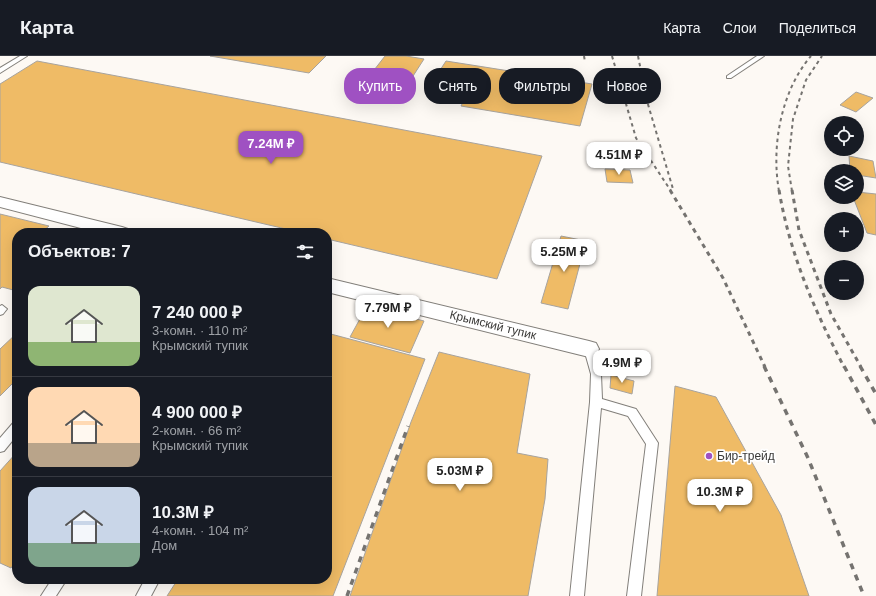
<!DOCTYPE html>
<html lang="ru">
<meta charset="utf-8">
<style>
body{margin:0;font-family:Helvetica,sans-serif;background:#20242c;color:#f1f3f6;height:100vh;display:flex;flex-direction:column;font-size:15px;white-space:nowrap}
*{box-sizing:border-box;margin:0}
p{font-size:13px;color:#9ea1a6}
.icon{flex:none;width:22px;height:22px;fill:none;stroke:currentColor;stroke-width:2;stroke-linecap:round;stroke-linejoin:round}
.map{position:relative;flex:1;overflow:hidden}
.details{position:absolute;left:12px;top:172px;width:320px;height:356px;display:flex;flex-direction:column;background:#171b24;border-radius:16px;box-shadow:0 4px 16px #0002}
.details>*{flex:none}
.top-card{position:absolute;left:344px;top:12px;width:380px;height:36px;display:flex;gap:8px}
.buttons{position:absolute;left:824px;top:60px;display:grid;gap:8px}
.buttons a{display:grid;place-items:center;width:40px;height:40px;border-radius:50%;background:#171b24;box-shadow:0 4px 16px #0002;font-size:20px}
.price{position:absolute;translate:-50% -34px;padding:0 9px;border-radius:8px;background:#fff;color:#222;font-size:13px;line-height:26px;filter:drop-shadow(0 1px 2px #0008)}
.price::after{content:'';position:absolute;left:50%;top:24px;width:12px;height:9px;margin-left:-6px;background:inherit;clip-path:polygon(0 0,100% 0,50% 100%)}
.price.on{background:#9f51c2;color:#fff}
ul{padding:0;list-style:none}
li{display:flex;align-items:center;gap:12px;height:100px;padding:0 16px}
li+li{border-top:1px solid #363941}
li span{display:grid;place-items:center;flex:none;width:112px;height:80px;border-radius:12px;color:#555}
li>.icon{margin-inline-start:auto}
span .icon{width:48px;height:48px;fill:#fffc;stroke-width:1}
li b{font-size:17px}
h2{display:flex;justify-content:space-between;align-items:center;height:48px;padding:0 16px;font-size:17px}
.pill{padding:0 14px;border-radius:16px;background:#171b24;box-shadow:0 4px 16px #0002;font-size:14px;line-height:36px}
.pill.on{background:#9f51c2;color:#fff}
header{display:flex;align-items:center;gap:24px;box-sizing:border-box;height:56px;padding:0 20px;background:#171b24;border-bottom:1px solid #363941}
header strong{font-size:19px}
nav{display:flex;gap:22px;margin-inline-start:auto;font-size:14px}
.map>svg:first-child{display:block}
.building{fill:#efbb66;stroke:#a7a39e}
.lines{fill:none;stroke-linecap:round;stroke-linejoin:round}
.service-casing{stroke:#827f7a;stroke-width:2}
.minor-casing{stroke:#827f7a;stroke-width:2}
.service{fill:#fff;fill-rule:evenodd}
.minor{fill:#fff;fill-rule:evenodd}
.rail-far2{stroke:#757370;stroke-width:2;stroke-dasharray:3.5 3.5;stroke-linecap:butt}
.rail-far1{stroke:#757370;stroke-width:3;stroke-dasharray:4.5 4.5;stroke-linecap:butt}
.rail{stroke:#757370;stroke-width:3.5;stroke-dasharray:6 6;stroke-linecap:butt}
.poi-dot{fill:#9f51c2;stroke:#fff;stroke-width:1.5}
.labels{text-anchor:middle;dominant-baseline:central;stroke-width:3.5;stroke-linejoin:round;paint-order:stroke}
.street-label{font-size:12px;fill:#3b3a38;stroke:#fff}
.poi-label{font-size:12px;fill:#3b3a38;stroke:#fff;text-anchor:start}
</style>
<header>
<strong>Карта</strong>
<nav><a>Карта</a><a>Слои</a><a>Поделиться</a></nav>
</header>
<div class="map">
<svg width="876" height="540" viewBox="0 0 876 540">
<rect width="100%" height="100%" fill="#fdf9f4"/>
<g class="building">
<path d="M210,0H326L309,17Z"/>
<path d="M385,0H406L424,3L404,34L364,27Z"/>
<path d="M37,5L542,100L497,223L327,183V177H303L0,106V28Z"/>
<path d="M446,5L592,28L580,70L461,50L464,44L425,37Z"/>
<path d="M856,36L873,42L856,56L840,49Z"/>
<path d="M849,100L873,105L876,122L857,119V115H850Z"/>
<path d="M605,113L630,114L633,127L607,126Z"/>
<path d="M857,136L876,138V179L867,177L853,141H857Z"/>
<path d="M0,158L49,170L41,177H17V235L2,231L0,233Z"/>
<path d="M561,180L586,185L568,253L541,247Z"/>
<path d="M367,250L424,265L410,297L350,281Z"/>
<path d="M17,277V323L0,340V293Z"/>
<path d="M327,277L425,303L333,540H167L178,523H327Z"/>
<path d="M439,296L530,318L517,397L548,403L545,443L528,540H350L411,366Z"/>
<path d="M611,319L634,325L632,338L610,332Z"/>
<path d="M675,330L716,341L781,459L809,540H657Z"/>
<path d="M17,396V504L11,512L0,507V415Z"/>
</g>
<g class="lines">
<g class="service-casing">
<g id="service">
<path d="M20,0H27L0,17V12Z"/>
<path d="M757,0H764L731,22H727V20Z"/>
<path d="M2,249L7,253L3,258L0,259V250Z"/>
<path d="M589,289L593,290L594,293L601,318L602,343L636,353L658,387L641,540H627L646,388L628,360L601,352L584,540H570L590,346L591,318L584,293L585,290Z"/>
<path d="M17,366V379L4,395L0,396V382L13,367Z"/>
<path d="M52,523H67L56,540H41Z"/>
<path d="M145,523H160L151,540H136Z"/>
</g>
</g>
<g class="minor-casing">
<g id="minor">
<path d="M0,141L122,171L128,173L130,177H100L0,151Z"/>
<path d="M327,222L589,285L596,287L599,293L596,299L589,301L327,236Z"/>
</g>
</g>
<use href="#service" class="service"/>
<use href="#minor" class="minor"/>
<g class="rail-far2">
<path d="M584,0L585,6"/>
<path d="M612,0L636,82L671,135"/>
<path d="M638,0L647,45L673,133"/>
<path d="M779,135C771,90 781,35 811,0"/>
<path d="M792,135L788,110L793,63L806,24L822,0"/>
</g>
<g class="rail-far1">
<path d="M670,134L723,222L765,311"/>
<path d="M779,134C790,199 814,253 844,311"/>
<path d="M792,134L799,174L831,258L861,311"/>
</g>
<g class="rail">
<path d="M764,310L808,402L864,540"/>
<path d="M844,310L876,369"/>
<path d="M860,310L876,338"/>
<path d="M347,540L408,370"/>
</g>
</g>
<circle class="poi-dot" cx="709" cy="400" r="4"/>
<g class="labels">
<g class="street-label">
<text transform="translate(493 269) rotate(14)">Крымский тупик</text>
</g>
<g class="poi-label">
<text x="717" y="400">Бир-трейд</text>
</g>
</g>
</svg>
<div class="buttons">
<a><svg class="icon" aria-label="locate" viewBox="0 0 24 24"><circle cx="12" cy="12" r="6"/><path d="M12 2v4M12 18v4M2 12h4M18 12h4"/></svg></a>
<a><svg class="icon" aria-label="layers" viewBox="0 0 24 24"><path d="M12 4l9 5-9 5-9-5zM3 14l9 5 9-5"/></svg></a>
<a>+</a>
<a>−</a>
</div>
<b class="price on" style="left:271px;top:109px">7.24M ₽</b>
<b class="price" style="left:619px;top:120px">4.51M ₽</b>
<b class="price" style="left:564px;top:217px">5.25M ₽</b>
<b class="price" style="left:388px;top:273px">7.79M ₽</b>
<b class="price" style="left:622px;top:328px">4.9M ₽</b>
<b class="price" style="left:460px;top:436px">5.03M ₽</b>
<b class="price" style="left:720px;top:457px">10.3M ₽</b>
<div class="top-card">
<a class="pill on">Купить</a>
<a class="pill">Снять</a>
<a class="pill">Фильтры</a>
<a class="pill">Новое</a>
</div>
<section class="details">
<h2>Объектов: 7<svg class="icon" aria-label="filters" viewBox="0 0 24 24"><path d="M4 7h16M4 17h16"/><circle cx="9" cy="7" r="2"/><circle cx="15" cy="17" r="2"/></svg></h2>
<ul>
<li><span style="background:linear-gradient(#dfe7d0 70%,#8fb573 0)"><svg class="icon" aria-label="home" viewBox="0 0 24 24"><path d="M3 11l9-7 9 7M6 9v11h12V9"/></svg></span><div><b>7 240 000 ₽</b><p>3-комн. · 110 m²</p><p>Крымский тупик</p></div></li>
<li><span style="background:linear-gradient(#ffd9b3 70%,#b9a48a 0)"><svg class="icon" aria-label="home" viewBox="0 0 24 24"><path d="M3 11l9-7 9 7M6 9v11h12V9"/></svg></span><div><b>4 900 000 ₽</b><p>2-комн. · 66 m²</p><p>Крымский тупик</p></div></li>
<li><span style="background:linear-gradient(#c9d6e8 70%,#7fa58c 0)"><svg class="icon" aria-label="home" viewBox="0 0 24 24"><path d="M3 11l9-7 9 7M6 9v11h12V9"/></svg></span><div><b>10.3M ₽</b><p>4-комн. · 104 m²</p><p>Дом</p></div></li>
</ul>
</section>
</div>
